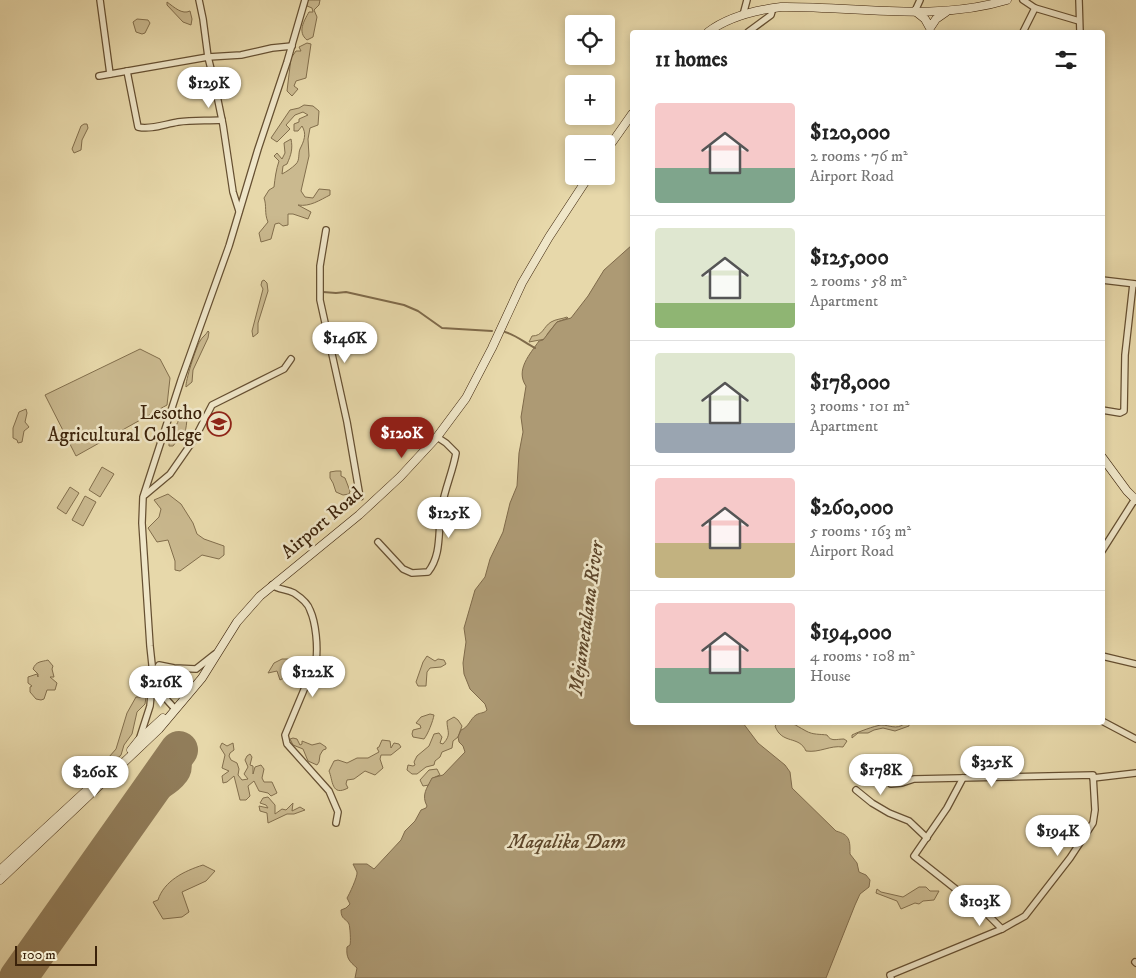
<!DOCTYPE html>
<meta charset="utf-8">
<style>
body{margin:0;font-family:"IM FELL DW Pica",serif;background:#f6f6f6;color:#222;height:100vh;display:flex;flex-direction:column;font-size:19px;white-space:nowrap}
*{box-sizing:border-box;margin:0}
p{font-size:16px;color:#767676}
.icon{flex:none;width:28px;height:28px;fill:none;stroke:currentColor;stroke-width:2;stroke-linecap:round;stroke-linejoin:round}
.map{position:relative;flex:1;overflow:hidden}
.panel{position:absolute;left:630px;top:30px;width:475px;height:695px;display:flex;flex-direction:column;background:#fff;border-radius:5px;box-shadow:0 2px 8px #0003}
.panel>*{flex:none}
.fabs{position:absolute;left:565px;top:15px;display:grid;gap:10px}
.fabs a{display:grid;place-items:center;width:50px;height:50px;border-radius:5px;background:#fff;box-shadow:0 2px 8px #0003;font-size:25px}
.scale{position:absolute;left:15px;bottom:12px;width:82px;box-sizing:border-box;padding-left:5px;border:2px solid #3b220a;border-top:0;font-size:14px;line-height:18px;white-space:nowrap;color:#3b220a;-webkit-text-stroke:4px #efe6c8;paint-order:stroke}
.price{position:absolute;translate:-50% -42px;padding:0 11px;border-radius:18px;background:#fff;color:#222;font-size:16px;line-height:32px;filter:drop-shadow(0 1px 2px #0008)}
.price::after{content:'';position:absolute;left:50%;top:30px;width:15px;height:11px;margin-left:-8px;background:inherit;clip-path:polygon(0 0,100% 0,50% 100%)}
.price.on{background:#8f2418;color:#fff}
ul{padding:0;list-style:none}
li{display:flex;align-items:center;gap:15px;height:125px;padding:0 25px}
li+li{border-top:1px solid #e0e0e0}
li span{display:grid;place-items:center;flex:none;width:140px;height:100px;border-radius:5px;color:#555}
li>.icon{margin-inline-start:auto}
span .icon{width:60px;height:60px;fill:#fffc;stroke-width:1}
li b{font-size:21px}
h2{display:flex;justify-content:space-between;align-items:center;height:60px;padding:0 25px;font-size:21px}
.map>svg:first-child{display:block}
.green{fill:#cab98f;stroke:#826e4c}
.water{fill:#ad9a74;stroke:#7f6a4a}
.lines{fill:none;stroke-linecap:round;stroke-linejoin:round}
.stream{stroke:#7f6a4a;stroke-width:2}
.taxiway{stroke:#917d5a;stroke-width:15}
.runway{stroke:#917d5a;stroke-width:38}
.minor-casing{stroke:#665032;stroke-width:8}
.secondary-casing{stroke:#3b220a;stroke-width:9}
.minor{stroke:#efe6c8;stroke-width:5.5}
.secondary{stroke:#efe6c8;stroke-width:8}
.labels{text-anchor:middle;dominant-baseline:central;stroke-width:5;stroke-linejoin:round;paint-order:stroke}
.poi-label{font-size:19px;fill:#3b220a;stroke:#efe6c8;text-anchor:end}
.street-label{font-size:19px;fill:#3b220a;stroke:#efe6c8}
.water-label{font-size:20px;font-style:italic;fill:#5d462a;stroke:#efe6c8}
</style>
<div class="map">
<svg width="1136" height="978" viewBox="0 0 1136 978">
<rect width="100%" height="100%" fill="#e7d8aa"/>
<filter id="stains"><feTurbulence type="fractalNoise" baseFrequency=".004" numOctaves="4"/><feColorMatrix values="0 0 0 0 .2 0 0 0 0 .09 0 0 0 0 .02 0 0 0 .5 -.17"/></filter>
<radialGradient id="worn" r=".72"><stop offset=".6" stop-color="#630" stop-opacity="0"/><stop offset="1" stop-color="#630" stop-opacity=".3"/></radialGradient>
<g class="green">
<path d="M307,0H320L319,5L314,10L317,17L313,37L307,40C297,32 304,21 309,12H313L312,8L307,6Z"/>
<path d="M167,2C174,7 182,15 190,11L192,19L191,25L183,22L167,5Z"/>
<path d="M137,19L148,20L150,23L145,33L142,34L136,32L133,22Z"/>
<path d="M307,43L311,44L306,78L296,81L294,86L298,89L292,96L287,91L291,58L296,51H301L299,47Z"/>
<path d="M304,105L313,106L319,111L318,125L310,128L308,139L309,156L301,191L305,197L313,198L319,189L330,190V195C320,200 310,207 298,205L311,212L308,219L293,214H288V225L283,226L279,223L275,224L271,239L261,242L259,233L268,222C264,213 267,206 264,198L269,190L274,187C275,178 276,170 279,161L274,156L277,153L282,159L285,153L284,143L291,139C293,149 291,155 287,164L283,166L282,174C286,172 292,168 296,164C300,160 298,154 300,149C304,141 307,134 302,126L298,131H294V124L299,122V119L308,115L303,112L295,115L286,125L290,129L277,142L271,138L290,110L299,108Z"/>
<path d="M84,124H87L88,128L82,140L81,150L74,153L72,149L81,126Z"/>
<path d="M264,280L267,283L268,291L258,323V333L253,337L252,331L263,289L261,285L262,281Z"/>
<path d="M567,317L568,318L557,322L548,333L545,339L529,342L532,336C543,336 543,327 551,322C556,319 562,319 567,317Z"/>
<path d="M208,331L209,332L208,338L193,370L192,382L186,387C185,382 196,347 200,341C202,337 206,335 208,331Z"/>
<path d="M140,349L160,359L170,378L167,405L76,456L45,395Z"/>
<path d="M182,408C190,415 186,427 184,437L179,438L173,446H169V441L173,440L175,434L174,428C178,423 180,419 179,412Z"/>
<path d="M26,409L27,413L25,422L29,427L24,431L22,442L18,443L17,440L13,438V428L19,412Z"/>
<path d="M102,467L114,474L100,497L89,490Z"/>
<path d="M336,471H341V476L345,478L350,491L349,494L343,495L336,492L333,483L330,478V472Z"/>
<path d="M70,487L79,493L66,514L57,508Z"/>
<path d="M168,494L181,504L193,523L197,534L204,539L224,546V555L219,559L202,555L180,571L175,570V561L168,540L157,542L148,528L159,517L161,509L154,500Z"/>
<path d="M85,496L96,502L83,526L72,520Z"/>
<path d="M427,656L435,661L438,659L444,660L446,664L441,667L430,668L427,672L426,686H418L416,682L423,662Z"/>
<path d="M282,659H290L292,666L300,662L304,667L297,671L292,670L291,674L280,680L277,671L268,673L274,663Z"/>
<path d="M48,660L53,666L52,669L54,677H50L57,683L55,690H47L44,699L41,700L36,699L30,692V687L32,686L28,683V677L37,674L38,677V674L33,669C36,661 41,662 48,660Z"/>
<path d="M136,697H146L145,704L137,712L132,734L124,745L121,755L96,778L94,774L116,749L127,713Z"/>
<path d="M430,714L434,715C433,721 428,734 424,739L413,737L412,734L413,730L421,728L420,725L416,723L421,717Z"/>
<path d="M454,717L458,720L462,726L458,737L453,741L452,748L442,752L440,757L435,761L434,765L426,767L417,774H412L407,770L408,765L413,766L415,765L414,762L417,756L429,746L434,734L439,733L442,737L440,743L443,744C452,734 447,732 447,721Z"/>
<path d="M778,723C794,722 793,724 806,731C813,735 820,734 827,735C831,742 836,739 844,739L847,741L843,747C830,745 820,753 806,751C799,735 782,745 775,726Z"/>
<path d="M904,724H909V726L895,731L883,728L874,730L868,733H858L852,738V735C858,732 874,726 881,725C890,725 896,730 904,724Z"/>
<path d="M293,738L297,739L300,745L302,744V741L312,745L320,743L326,747V749L323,750L320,755L319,762L317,765L308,761L303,749L293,745L290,739Z"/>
<path d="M382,740L390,741L391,748L394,743L399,744L401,747L391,755H381L380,759L383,768L375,775L365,771L354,779L347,780L346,784L348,788C331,797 333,780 329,771L334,761L338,760L347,763L357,758H368L379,752L377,748L379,747Z"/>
<path d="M222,743L227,746L233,743L234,750L230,753L229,756L231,760L237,763L239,769L238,775L242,780L248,779L244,774L248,767L245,760L247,756L250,754L252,757L250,765L253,766V774L255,767L261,765L264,769L262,778L264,782H272L277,793L271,796L268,793L259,791L254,781L248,786L250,796L246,800H240L234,776L227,782L223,783L222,776L229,771L222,768L225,755L220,747Z"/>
<path d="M437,769L440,775C434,777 431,779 429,785L423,786L420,780L429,770Z"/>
<path d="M268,797L275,805V814L282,809L286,810L293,803L292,811L300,807L305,810L294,814H287L268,823L267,813L260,811L259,806L268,808L266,805L260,803L263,798Z"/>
<path d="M203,865L215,871L206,881L182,892L189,912L182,917L163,919L153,902L158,900C164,881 184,871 203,865Z"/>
<path d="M919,887H926L930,891H939L934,900L923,901L919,904L915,903L901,909L897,901L876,893L877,889L881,892L903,897Z"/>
</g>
<path class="water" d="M632,245V722L743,723L758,743L785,765L790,772L792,788L836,831C850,835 850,840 850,854L857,863L859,872L866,875L870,880L869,887L860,894L855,905L826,978H355L357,968C349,961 346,958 347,947L350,945C351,941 350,927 349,924C346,918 341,920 341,910L346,908L350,904L347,898C349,895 358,876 357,872C356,869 354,867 353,864H367L374,869L401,840L405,831L415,821L421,810L426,808L427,806C421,795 427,788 432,778L443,775L465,752L463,746L459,742L458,737L461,730C469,727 470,719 476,715C481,712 483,714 487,710L485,704L470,689L464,674L463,663L466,642L464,628L475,590L485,577L490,559L503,532L510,503L517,486L519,453L523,432L521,417L526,386C515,370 530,354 539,341L543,340L557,322L571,318L588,296L604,270Z"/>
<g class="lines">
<g class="stream">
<path d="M323,292L336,293L346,292L404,305L418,311L442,328L492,331"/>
<path d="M505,332C516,335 525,343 535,348"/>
</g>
<path class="taxiway" d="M134,814C138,810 141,806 146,803C157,794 191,781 183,760C181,755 176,753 170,752L163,757L154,785"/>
<path class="runway" d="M18,978L179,750"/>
<g class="minor-casing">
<g id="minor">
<path d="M100,0L110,74"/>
<path d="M199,0L203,19L208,57L214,81L223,125L233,192L239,211"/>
<path d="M1023,0L1035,8L1079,21"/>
<path d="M1079,0L1080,32"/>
<path d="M915,11L920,0"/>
<path d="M743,15L747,0"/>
<path d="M748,32L771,15L773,8"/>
<path d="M1023,32L1035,8"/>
<path d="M127,71L138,127C151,130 165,124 178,122C193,120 207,121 222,120"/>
<path d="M99,76L208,57L241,55L272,48L292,46"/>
<path d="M326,230L320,266V300L347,422L360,497"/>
<path d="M1102,280L1136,284"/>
<path d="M1102,410L1120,413L1124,411L1125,355L1133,284"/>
<path d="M145,495L170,474L195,438L212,405L284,369L291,359"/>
<path d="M378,542L403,569L412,573L428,572C443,553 437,529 442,506C445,488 453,471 456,453L446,443L437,437"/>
<path d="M1102,551L1135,499"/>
<path d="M272,585C279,590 286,589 294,593C300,597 308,603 310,610C316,623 318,647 316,661L285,735L287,744L329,791L338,812L336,823"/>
<path d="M1102,656L1136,664"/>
<path d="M175,709L158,690L153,674L150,646L142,523L143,497L181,380L229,246L258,149L287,62L305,0"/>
<path d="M1102,721L1136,739"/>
<path d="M139,740L150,706L153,674L159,665L174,668L196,669L215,654"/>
<path d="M1093,778L1136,773"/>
<path d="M891,784L902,783L914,779L1093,775L1095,810L1093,823L1070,858L1025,916L1002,929"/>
<path d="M856,790L872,803L889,813L909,821L927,838"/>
<path d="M1135,962L1136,963"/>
<path d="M891,978L890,975L1002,929L986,913L914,856L947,808L963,778"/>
</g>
</g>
<g class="secondary-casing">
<g id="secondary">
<path d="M915,11L925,19L930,28L936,19L946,12"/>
<path d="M708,32C728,17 756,10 781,7C855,6 935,22 1007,0"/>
<path d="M606,151L632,114"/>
<path d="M1102,457L1127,491L1136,500"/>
<path d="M131,750L139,740L163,718"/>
<path d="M0,870L113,766"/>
<path d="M0,880L159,729L202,678L237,622L260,596L359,515L400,477L437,437L466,398L492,348L522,283L549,237L589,176"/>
</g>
</g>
<use href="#minor" class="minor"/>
<use href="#secondary" class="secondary"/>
</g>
<defs>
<g id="university-ring" transform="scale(1.25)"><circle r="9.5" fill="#efe6c8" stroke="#8f2418" stroke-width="1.5"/><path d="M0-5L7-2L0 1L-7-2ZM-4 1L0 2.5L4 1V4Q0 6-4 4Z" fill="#8f2418"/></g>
</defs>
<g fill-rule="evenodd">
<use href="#university-ring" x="219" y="424"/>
</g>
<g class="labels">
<g class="poi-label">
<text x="202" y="413">Lesotho<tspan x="202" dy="22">Agricultural College</tspan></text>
</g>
<g class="street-label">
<text transform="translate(322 523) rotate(-40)">Airport Road</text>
</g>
<g class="water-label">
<text transform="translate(587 618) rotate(-82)">Mejametalana River</text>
<text x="567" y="842">Maqalika Dam</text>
</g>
</g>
<rect width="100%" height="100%" filter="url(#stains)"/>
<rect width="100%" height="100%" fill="url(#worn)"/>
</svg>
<div class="fabs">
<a><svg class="icon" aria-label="locate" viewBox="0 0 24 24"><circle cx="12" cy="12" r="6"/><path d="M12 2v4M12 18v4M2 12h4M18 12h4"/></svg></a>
<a>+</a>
<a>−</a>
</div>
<div class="scale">100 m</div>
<b class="price" style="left:209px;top:109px">$129K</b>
<b class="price" style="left:345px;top:364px">$146K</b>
<b class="price on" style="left:402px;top:459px">$120K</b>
<b class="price" style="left:449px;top:539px">$125K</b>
<b class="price" style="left:313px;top:698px">$122K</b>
<b class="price" style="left:161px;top:708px">$216K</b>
<b class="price" style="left:992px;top:788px">$325K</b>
<b class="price" style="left:881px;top:796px">$178K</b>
<b class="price" style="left:95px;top:798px">$260K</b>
<b class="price" style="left:1058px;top:857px">$194K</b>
<b class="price" style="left:980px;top:927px">$103K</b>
<section class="panel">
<h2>11 homes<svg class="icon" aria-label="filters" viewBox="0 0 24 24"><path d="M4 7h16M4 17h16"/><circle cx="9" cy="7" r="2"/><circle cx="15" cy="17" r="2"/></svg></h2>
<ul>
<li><span style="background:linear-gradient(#f6c9c9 65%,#7fa58c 0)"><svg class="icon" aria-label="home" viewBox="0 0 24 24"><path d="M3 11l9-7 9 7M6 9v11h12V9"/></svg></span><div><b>$120,000</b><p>2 rooms · 76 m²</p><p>Airport Road</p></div></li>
<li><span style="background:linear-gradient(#dfe7d0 75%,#8fb573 0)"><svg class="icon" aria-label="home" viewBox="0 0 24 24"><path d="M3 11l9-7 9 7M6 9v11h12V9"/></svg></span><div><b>$125,000</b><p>2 rooms · 58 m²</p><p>Apartment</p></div></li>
<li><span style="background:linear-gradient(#dfe7d0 70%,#9aa5b1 0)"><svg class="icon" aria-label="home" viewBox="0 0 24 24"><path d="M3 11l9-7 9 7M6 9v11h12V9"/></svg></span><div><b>$178,000</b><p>3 rooms · 101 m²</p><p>Apartment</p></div></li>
<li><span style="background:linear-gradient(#f6c9c9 65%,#c2b280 0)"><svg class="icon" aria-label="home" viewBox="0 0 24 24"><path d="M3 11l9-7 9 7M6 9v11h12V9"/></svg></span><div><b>$260,000</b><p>5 rooms · 163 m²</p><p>Airport Road</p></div></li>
<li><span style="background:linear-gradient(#f6c9c9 65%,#7fa58c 0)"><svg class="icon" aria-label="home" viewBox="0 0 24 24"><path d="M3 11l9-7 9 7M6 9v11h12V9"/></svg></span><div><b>$194,000</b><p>4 rooms · 108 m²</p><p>House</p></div></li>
</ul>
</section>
</div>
